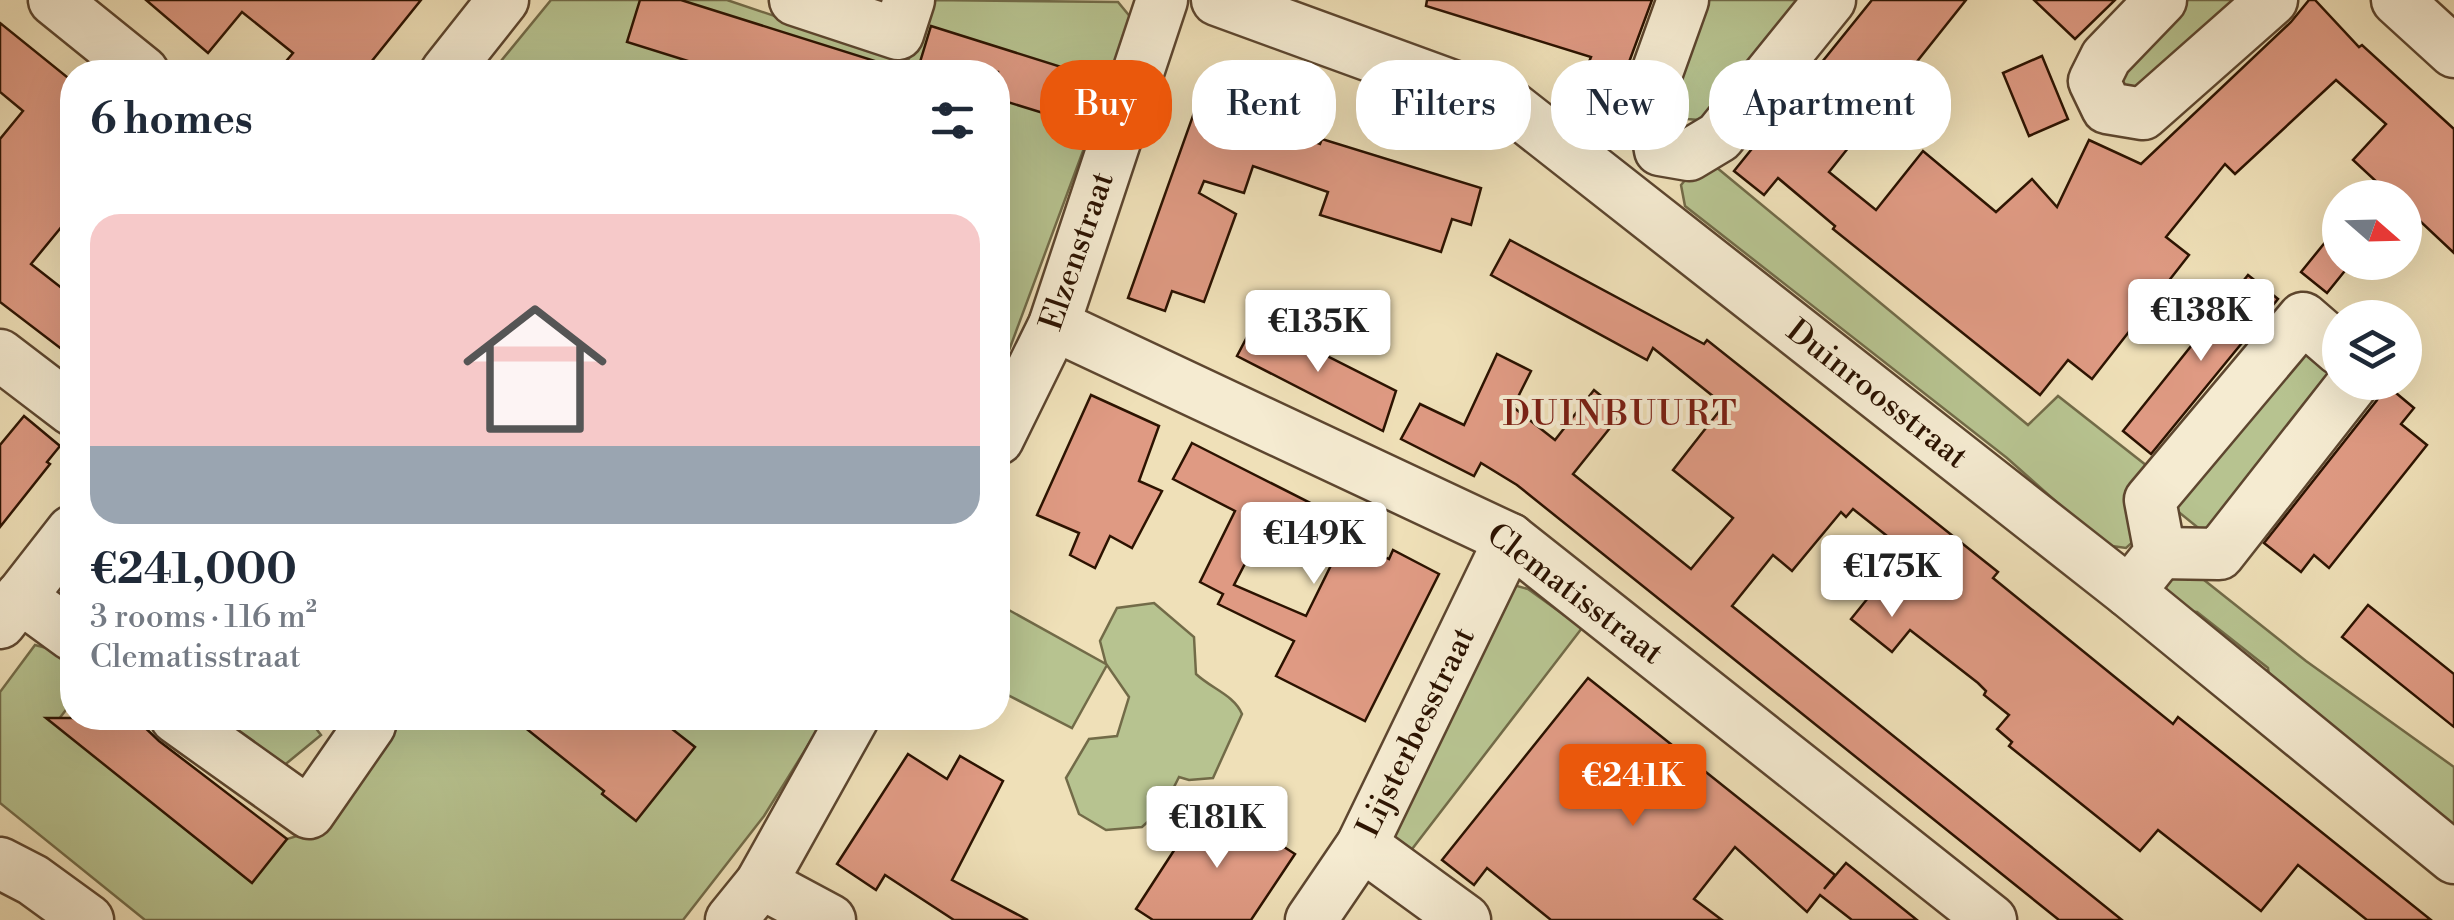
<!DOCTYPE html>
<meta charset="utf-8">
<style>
body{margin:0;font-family:"Libre Bodoni",serif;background:#f2f2f3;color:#1f2937;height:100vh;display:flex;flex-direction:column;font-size:38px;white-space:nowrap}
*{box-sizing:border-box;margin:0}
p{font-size:32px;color:#747a83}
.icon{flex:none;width:55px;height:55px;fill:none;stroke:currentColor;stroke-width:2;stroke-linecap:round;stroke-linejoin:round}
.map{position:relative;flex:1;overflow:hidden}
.sheet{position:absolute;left:60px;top:60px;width:950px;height:670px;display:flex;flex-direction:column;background:#fff;border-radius:40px;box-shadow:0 10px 40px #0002}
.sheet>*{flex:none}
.hud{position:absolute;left:1040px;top:60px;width:950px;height:90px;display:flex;gap:20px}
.needle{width:65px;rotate:110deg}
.controls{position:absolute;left:2322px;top:180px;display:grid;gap:20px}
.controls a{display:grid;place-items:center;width:100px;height:100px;border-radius:50%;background:#fff;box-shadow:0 10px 40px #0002;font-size:50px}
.price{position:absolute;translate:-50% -85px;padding:0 22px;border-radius:10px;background:#fff;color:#222;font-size:32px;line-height:65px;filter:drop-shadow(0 2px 5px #0008)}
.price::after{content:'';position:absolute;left:50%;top:60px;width:30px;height:22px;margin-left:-15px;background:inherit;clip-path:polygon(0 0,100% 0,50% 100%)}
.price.current{background:#ea580c;color:#fff}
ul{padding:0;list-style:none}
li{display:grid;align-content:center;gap:20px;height:530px;padding:0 30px}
li span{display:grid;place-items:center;height:310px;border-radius:30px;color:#555}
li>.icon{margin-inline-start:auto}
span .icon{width:180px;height:180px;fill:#fffc;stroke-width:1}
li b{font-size:42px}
h2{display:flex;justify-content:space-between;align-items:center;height:120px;padding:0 30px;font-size:42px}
.pill{padding:0 35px;border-radius:40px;background:#fff;box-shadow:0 10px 40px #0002;font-size:35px;line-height:90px}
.pill.current{background:#ea580c;color:#fff}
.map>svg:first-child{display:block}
.green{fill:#b7c390;stroke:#726b48;stroke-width:2.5}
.building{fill:#df9a83;stroke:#2c1301;stroke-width:2.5}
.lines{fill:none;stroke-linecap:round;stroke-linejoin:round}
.minor-casing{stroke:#5d462f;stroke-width:55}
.minor{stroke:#f5ebd1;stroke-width:50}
.labels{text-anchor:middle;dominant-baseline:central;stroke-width:8;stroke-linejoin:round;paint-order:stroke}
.street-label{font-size:32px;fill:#2c1301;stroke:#f5ebd1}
.neighbourhood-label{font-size:35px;letter-spacing:2.5px;fill:#7a1f14;stroke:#f5ebd1}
</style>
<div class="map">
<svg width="2454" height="920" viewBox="0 0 2454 920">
<rect width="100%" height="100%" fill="#efe0b8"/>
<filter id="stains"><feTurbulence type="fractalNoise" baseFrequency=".002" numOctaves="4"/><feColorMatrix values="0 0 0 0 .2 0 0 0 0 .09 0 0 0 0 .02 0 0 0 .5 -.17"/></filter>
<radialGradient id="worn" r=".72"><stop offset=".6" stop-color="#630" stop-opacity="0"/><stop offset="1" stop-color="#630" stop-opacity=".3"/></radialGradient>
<g class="green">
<path d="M551,0H727L908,61L929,0L1118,2L1132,19L998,380V72H492Z"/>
<path d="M1703,0H1821L1711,121L1687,119L1676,109L1674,78Z"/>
<path d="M2174,0H2252L2141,97L2120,81Z"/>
<path d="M1710,162L2028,425L2058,396L2156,473L2135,540L2126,548L2105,545L2007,458L1685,206L1681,185L1692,172Z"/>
<path d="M2294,344L2340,372L2212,539L2165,501Z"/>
<path d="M2194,572L2306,661L2454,767V827L2270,684L2268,668L2197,612L2183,611L2166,596V586L2172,577Z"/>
<path d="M1503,582L1528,589L1582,628L1399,866L1384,843Z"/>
<path d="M1154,603L1194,637L1196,674C1212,689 1234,695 1242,714L1213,778L1189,780L1179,777L1164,807L1142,827L1106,830L1079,814L1066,778L1089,739L1117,736L1129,697L1107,665L1072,728L998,690V604L1106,664L1100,641L1117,608Z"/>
<path d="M35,645L62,652L72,663V702L55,724L251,882L287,839L307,833L391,718H825L764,816L683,920H145L0,803V692Z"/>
<path d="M199,718H308L321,735L276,772Z"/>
</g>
<g class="building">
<path d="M146,0H421L363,72H277L293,53L242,12L208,53Z"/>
<path d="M640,0H681L891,66L890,72H723L627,42Z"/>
<path d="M1427,0H1652L1615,100L1579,86L1591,57L1426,6Z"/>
<path d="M1872,0H1966L1829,172L1876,210L1923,151L1996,212L2032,179L2057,207L2089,140L2141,164L2291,22L2309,0H2315L2359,47L2362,45L2454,129V253L2405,207V198H2394L2353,160L2386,124L2336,80L2235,174L2225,164L2166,237L2189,255L2092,379L2068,360L2040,395L1833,229L1835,226L1778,178L1764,195L1734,171Z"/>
<path d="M2034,0H2115L2075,39Z"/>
<path d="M0,23L72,81V214L31,264L72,296V357L0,302V139L23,111L0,92Z"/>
<path d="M931,26L1071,70L1056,117L998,99V72H917Z"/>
<path d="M2042,56L2068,119L2029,136L2003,73Z"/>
<path d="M1195,110L1275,139L1278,129L1320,144L1322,139L1481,188L1471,225L1452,219L1441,252L1320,215L1328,192L1253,166L1244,193L1204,181L1199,193L1236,214L1204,302L1172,291L1165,311L1128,298Z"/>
<path d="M1510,240L1704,344L1707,340L1998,572L1993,578L2121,682L2173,724L2178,717L2431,920H2367L2298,865L2261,911L2158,830L2140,851L2009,746L2012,742L1997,729L2009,715L1984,695L1986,691L1978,683L1910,630L1892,652L1851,619L1906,551L1853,509L1846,517L1841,512L1792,571L1773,555L1732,606L2122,920H2059L1517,485L1481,463L1474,476L1401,439L1420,404L1464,425L1497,354L1531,371L1513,407L1555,440L1594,390L1622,413L1573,474L1691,569L1733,518L1673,470L1724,405L1653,348L1647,360L1491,275Z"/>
<path d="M2327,240L2340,250V262H2352L2327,293L2301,272Z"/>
<path d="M2248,275L2278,299L2151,454L2123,431Z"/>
<path d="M1256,320L1396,391L1383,431L1237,356Z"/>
<path d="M2384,383L2414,408L2401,424L2427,445L2329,568L2314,555L2301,572L2264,543L2377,400Z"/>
<path d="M1091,395L1159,426L1139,481L1162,491L1132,548L1110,536L1095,568L1070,555L1079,533L1037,515Z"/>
<path d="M24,416L60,446L47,462L50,464L0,527V445Z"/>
<path d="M1192,443L1342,519L1326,556L1265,525L1234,585L1306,616L1345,537L1389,559L1393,550L1439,574L1365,721L1276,676L1294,641L1218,604L1223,594L1200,582L1235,511L1173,479Z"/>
<path d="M2368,605L2454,674V727L2342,637Z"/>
<path d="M1588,678L1835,875L1824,889L1846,863L1917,920H1852L1820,895L1807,912L1735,847L1694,899L1722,920H1551L1487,868L1474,885L1442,860Z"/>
<path d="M46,718H135L159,741L287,839L252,883Z"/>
<path d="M513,718H658L695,747L636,821L602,794L604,791Z"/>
<path d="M908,754L947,779L960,756L1003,781L952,880L1028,920H954L885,875L876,890L837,864Z"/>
<path d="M1208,798L1295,854L1251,920H1153L1136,909Z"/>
</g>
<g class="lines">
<g class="minor-casing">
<g id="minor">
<path d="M54,0L143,72"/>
<path d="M795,0L898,34L909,0"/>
<path d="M1217,0L1513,108L2129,592L2454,858"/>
<path d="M1683,0L1650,92L1660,150L1689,155L1719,137L1830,0"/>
<path d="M2161,0L2106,57L2094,81L2107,108L2143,114L2272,0"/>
<path d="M2397,0L2454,52"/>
<path d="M446,72L503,0"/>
<path d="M1054,325L1510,539L1991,920"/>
<path d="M0,355L72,410"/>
<path d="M998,439L1054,325L1162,0"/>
<path d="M2160,553L2219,554L2354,382"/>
<path d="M2129,592L2160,553L2150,500L2303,318L2340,350"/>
<path d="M20,597L72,635"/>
<path d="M0,623L72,531"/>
<path d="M176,718L309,813L370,725L358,718"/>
<path d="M1362,845L1465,920"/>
<path d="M0,863L33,880L88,920"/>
<path d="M761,883L830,920"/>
<path d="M731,920L761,883L853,718"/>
<path d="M1311,920L1362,845L1510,539"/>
</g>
</g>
<use href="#minor" class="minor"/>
</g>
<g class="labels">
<g class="street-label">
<text transform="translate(1077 251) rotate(-71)">Elzenstraat</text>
<text transform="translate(1877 394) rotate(38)">Duinroosstraat</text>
<text transform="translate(1575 594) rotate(37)">Clematisstraat</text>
<text transform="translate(1416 732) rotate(-64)">Lijsterbesstraat</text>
</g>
<g class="neighbourhood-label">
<text x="1621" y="414">DUINBUURT</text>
</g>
</g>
<rect width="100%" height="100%" filter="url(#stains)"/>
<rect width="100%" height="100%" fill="url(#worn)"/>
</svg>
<div class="controls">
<a><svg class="needle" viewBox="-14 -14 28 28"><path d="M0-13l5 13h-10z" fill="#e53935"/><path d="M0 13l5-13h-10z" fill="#747a83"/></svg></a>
<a><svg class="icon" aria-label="layers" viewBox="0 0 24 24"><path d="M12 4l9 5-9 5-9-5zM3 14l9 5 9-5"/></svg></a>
</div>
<b class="price" style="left:2201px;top:364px">€138K</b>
<b class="price" style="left:1318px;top:375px">€135K</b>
<b class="price" style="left:1314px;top:587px">€149K</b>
<b class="price" style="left:1892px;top:620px">€175K</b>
<b class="price current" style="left:1633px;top:829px">€241K</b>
<b class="price" style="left:1217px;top:871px">€181K</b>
<div class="hud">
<a class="pill current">Buy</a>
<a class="pill">Rent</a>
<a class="pill">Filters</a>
<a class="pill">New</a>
<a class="pill">Apartment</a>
</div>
<section class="sheet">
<h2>6 homes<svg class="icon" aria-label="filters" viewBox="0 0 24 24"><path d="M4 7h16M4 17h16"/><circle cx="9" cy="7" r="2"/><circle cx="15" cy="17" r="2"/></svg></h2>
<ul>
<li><span style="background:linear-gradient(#f6c9c9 75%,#9aa5b1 0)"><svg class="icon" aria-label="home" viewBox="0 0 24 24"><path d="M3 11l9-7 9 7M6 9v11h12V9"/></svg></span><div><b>€241,000</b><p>3 rooms · 116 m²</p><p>Clematisstraat</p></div></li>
</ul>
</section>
</div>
